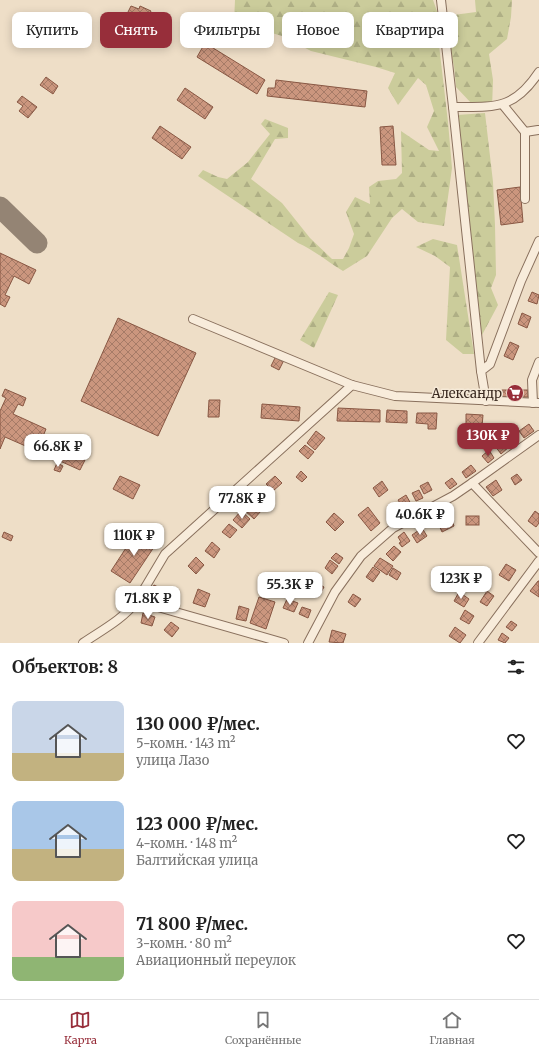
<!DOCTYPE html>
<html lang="ru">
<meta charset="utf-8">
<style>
body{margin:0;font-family:Merriweather,serif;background:#f6f6f6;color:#222;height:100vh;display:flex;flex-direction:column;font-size:15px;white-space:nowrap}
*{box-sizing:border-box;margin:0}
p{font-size:13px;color:#767676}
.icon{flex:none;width:22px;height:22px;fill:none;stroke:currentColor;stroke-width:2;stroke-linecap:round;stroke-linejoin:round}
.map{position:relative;height:643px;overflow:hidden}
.sheet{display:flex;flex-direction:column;background:#fff;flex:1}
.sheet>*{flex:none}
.banner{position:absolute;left:12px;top:12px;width:515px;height:36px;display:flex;gap:8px}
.price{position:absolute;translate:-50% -34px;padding:0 9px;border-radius:8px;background:#fff;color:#222;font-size:13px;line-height:26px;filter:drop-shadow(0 1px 2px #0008)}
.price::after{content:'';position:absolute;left:50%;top:24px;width:12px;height:9px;margin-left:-6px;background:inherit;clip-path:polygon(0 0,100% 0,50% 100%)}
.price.current{background:#972e3a;color:#fff}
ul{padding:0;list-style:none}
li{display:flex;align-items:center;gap:12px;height:100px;padding:0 12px}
li span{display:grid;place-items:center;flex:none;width:112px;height:80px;border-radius:8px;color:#555}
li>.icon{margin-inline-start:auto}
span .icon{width:48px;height:48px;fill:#fffc;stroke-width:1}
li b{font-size:17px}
h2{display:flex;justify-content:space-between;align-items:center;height:48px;padding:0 12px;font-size:17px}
.tag{padding:0 14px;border-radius:8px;background:#fff;box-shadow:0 2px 10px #0003;font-size:14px;line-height:36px}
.tag.current{background:#972e3a;color:#fff}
.dock{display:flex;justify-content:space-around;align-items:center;height:56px;border-top:1px solid #e0e0e0;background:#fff;font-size:11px;color:#767676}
.dock a{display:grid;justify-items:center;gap:2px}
.dock .current{color:#972e3a}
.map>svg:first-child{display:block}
.forest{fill:url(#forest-firs)}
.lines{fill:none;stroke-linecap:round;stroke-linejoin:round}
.taxiway{stroke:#948474;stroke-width:21}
.building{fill:url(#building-cross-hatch);stroke:#885743}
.minor-casing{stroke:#89705d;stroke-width:10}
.minor{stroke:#f8ecdb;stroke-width:8}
.labels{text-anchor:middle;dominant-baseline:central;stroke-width:3;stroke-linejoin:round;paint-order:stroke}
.poi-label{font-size:13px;fill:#3a2a20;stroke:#f5e9d7;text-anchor:end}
</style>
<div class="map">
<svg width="539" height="643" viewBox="0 0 539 643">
<defs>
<pattern id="forest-firs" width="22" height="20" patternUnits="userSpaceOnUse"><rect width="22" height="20" fill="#cbcc9b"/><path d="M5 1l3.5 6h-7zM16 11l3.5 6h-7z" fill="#afaf85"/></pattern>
<pattern id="building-cross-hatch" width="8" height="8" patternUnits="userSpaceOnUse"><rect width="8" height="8" fill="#cb967e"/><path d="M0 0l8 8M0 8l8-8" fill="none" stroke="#a67b67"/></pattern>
</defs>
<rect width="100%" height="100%" fill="#eedec7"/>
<g class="forest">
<path d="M235,0H433L438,14L446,16L476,12L475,0H512L511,17L507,39L489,54L493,80L492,108L472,104L456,87L454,66L450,49L439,45L448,122L452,168L444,226L418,222L402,209L392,218L367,256L343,271C328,262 314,250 298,243L198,176L203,170L218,177L227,179L248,162L270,134L261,124L265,119L288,128V138L275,139L251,179L282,203L310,238L332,259H343L349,248L354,234L346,212L355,197L370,204L369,187L378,181L396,179L402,173L401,131L429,150L439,151L427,127L434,111L426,85L418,78L398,105L388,88L395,73L376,67L311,51L282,36L234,22Z"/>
<path d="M485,113L493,182L495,225L496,275L491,288L498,305L482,335L464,227L457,115Z"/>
<path d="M433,239L457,245L474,354H463L446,340L450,267L435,256L416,247Z"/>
<path d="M329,292L338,295L314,348L300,340Z"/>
</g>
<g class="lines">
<path class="taxiway" d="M0,207L37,243"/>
</g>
<g class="building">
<path d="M131,6L139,9L140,6L151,11L145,24L136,20L134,25L124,20Z"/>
<path d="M205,43L265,80L257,94L197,57Z"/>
<path d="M46,77L58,86L53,94L40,85Z"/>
<path d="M276,80L367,91L365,107L267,96L268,88H275Z"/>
<path d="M185,88L213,107L205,119L177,100Z"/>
<path d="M22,96L37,107L28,118L19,111L23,106L17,102Z"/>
<path d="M160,126L191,147L182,159L152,138Z"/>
<path d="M393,126L396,165H382L380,127Z"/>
<path d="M520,187L523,222L501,225L497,190Z"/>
<path d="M0,253L36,270L29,284L14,276L5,295L10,297L5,307L0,304Z"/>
<path d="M532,292L539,295L537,304L528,301Z"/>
<path d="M522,313L531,317L527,328L518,324Z"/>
<path d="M118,318L196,353L158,436L81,401Z"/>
<path d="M510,342L519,346L513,360L504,356Z"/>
<path d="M276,356L284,360L279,370L271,366Z"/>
<path d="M5,389L26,398L23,406L18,404L13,414L46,429L37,451L5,437L0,449V411L6,398L2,396Z"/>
<rect x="502" y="390" width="26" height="7"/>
<path d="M209,400H220L219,417H208Z"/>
<path d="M262,404L300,407L299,421L261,418Z"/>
<path d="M338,408L380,410V422L337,421Z"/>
<path d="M387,410L407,411V423L386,422Z"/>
<path d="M417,413H437L436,429H428V424L416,423Z"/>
<path d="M466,414L483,415L482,427L466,426Z"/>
<path d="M529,424L534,431L524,438L519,431Z"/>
<path d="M316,431L325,438L315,450L307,443Z"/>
<path d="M503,439L509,447L501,454L495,446Z"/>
<path d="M305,445L314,452L308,459L299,451Z"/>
<path d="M66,450L85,460L80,470L60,461Z"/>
<path d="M489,450L494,458L488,463L482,456Z"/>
<path d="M57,463L63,466L60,472L54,470Z"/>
<path d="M471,465L476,471L466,478L462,472Z"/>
<path d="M301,471L307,477L302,482L296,477Z"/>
<path d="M517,474L522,480L515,485L511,478Z"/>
<path d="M120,476L140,485L133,499L113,489Z"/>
<path d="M275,476L282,483L273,491L266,484Z"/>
<path d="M452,478L457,484L450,489L445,483Z"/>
<path d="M496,480L502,490L493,496L486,487Z"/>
<path d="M382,481L388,490L379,497L373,488Z"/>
<path d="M428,482L432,490L424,494L420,486Z"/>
<path d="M261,490L266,496L260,503L254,497Z"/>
<path d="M419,490L423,498L416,501L412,493Z"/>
<path d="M406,495L411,504L403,508L398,500Z"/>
<path d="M250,501L261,511L254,519L243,509Z"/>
<path d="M368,507L380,523L371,531L358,515Z"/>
<path d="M241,511L250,519L242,528L233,520Z"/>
<path d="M535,511L539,514V523L536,527L528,521Z"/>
<path d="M334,513L344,522L335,531L326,522Z"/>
<rect x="466" y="516" width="13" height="9"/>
<path d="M451,517L454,526L442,532L438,523Z"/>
<path d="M229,524L237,530L230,538L222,532Z"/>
<path d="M422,528L427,536L417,543L412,535Z"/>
<path d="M137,531L156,544L130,583L111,571Z"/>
<path d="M4,532L13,536L11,541L2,537Z"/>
<path d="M404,532L410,541L402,547L399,543L401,542L398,537Z"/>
<path d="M212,542L220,549L214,558L205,551Z"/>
<path d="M394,546L401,552L393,561L386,554Z"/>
<path d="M336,553L343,558L339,564L331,558Z"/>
<path d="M196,557L204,565L196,574L188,566Z"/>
<path d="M380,558L393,566L387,575L374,566Z"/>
<path d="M330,560L338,566L332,574L325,568Z"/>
<path d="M506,564L516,570L509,581L499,575Z"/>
<path d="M373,567L380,572L373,582L366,577Z"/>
<path d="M393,568L401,573L397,580L389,575Z"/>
<path d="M314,581L324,587L319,596L309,590Z"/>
<path d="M538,581H539V597L530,591Z"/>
<path d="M154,585L160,588L156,596L150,594Z"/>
<path d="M198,589L210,594L205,607L193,603Z"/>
<path d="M487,591L494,596L487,606L480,602Z"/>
<path d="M459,592L469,599L464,607L454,601Z"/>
<path d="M353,594L361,599L355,607L348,602Z"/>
<path d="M259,597L275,602L266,629L250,623Z"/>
<path d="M287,599L298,603L294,612L283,608Z"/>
<path d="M239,606L249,609L246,621L236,619Z"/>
<path d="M302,607L311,610L308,618L299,614Z"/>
<path d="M465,610L474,616L469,624L460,619Z"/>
<path d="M143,613L155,617L152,626L141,623Z"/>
<path d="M511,621L517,625L512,631L506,627Z"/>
<path d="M171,622L179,628L172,637L164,630Z"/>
<path d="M455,627L466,635L460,643L449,636Z"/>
<path d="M332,630L346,634L343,643L329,642Z"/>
<path d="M502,633L509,638L505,643L498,640Z"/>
</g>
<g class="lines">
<g class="minor-casing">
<g id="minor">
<path d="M441,0L453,107C495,107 514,110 539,72"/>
<path d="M503,105L525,132V199"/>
<path d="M453,107L481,371"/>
<path d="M525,132L538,130"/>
<path d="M193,319L352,385L395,396L539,403"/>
<path d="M486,401L481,371L490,364L521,281L539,241"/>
<path d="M533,403L532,380L539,362"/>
<path d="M472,483L539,553"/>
<path d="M137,601L284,643"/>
<path d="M83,643C102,630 122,620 137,601L165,554L352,385"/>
<path d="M308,643L335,592L361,556L393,528L453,496L472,483L539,435"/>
<path d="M478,643L539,561"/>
</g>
</g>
<use href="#minor" class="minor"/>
</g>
<defs>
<g id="supermarket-disc" transform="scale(0.9)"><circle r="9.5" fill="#972e3a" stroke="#f5e9d7"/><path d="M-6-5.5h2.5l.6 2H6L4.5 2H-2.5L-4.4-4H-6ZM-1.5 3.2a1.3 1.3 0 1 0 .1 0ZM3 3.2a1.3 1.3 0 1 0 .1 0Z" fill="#fff"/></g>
</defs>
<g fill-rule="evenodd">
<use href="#supermarket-disc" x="515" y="393"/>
</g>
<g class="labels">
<g class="poi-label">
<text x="502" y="393">Александр</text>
</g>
</g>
</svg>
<b class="price current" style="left:488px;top:457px">130K ₽</b>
<b class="price" style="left:58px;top:468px">66.8K ₽</b>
<b class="price" style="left:242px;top:520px">77.8K ₽</b>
<b class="price" style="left:420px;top:536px">40.6K ₽</b>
<b class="price" style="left:134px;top:557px">110K ₽</b>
<b class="price" style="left:461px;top:600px">123K ₽</b>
<b class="price" style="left:290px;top:606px">55.3K ₽</b>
<b class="price" style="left:148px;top:620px">71.8K ₽</b>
<div class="banner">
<a class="tag">Купить</a>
<a class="tag current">Снять</a>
<a class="tag">Фильтры</a>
<a class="tag">Новое</a>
<a class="tag">Квартира</a>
</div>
</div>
<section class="sheet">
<h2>Объектов: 8<svg class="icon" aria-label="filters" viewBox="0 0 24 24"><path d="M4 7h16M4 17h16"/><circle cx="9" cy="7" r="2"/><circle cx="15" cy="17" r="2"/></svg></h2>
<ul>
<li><span style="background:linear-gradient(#c9d6e8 65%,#c2b280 0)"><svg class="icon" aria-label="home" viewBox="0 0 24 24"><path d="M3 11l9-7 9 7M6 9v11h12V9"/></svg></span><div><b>130 000 ₽/мес.</b><p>5-комн. · 143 m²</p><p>улица Лазо</p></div><svg class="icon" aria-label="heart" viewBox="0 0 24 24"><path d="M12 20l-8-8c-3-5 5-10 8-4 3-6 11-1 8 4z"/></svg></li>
<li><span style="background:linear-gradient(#a9c7e8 60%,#c2b280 0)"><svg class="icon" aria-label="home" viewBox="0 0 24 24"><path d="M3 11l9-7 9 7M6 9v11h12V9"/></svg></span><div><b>123 000 ₽/мес.</b><p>4-комн. · 148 m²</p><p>Балтийская улица</p></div><svg class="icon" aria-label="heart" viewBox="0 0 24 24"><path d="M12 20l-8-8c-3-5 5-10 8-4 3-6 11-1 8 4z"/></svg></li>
<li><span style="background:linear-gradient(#f6c9c9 70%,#8fb573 0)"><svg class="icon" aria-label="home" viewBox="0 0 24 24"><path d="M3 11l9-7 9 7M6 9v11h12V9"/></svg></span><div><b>71 800 ₽/мес.</b><p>3-комн. · 80 m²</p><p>Авиационный переулок</p></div><svg class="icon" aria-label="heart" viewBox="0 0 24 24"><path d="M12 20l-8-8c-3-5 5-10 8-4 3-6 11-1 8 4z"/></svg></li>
</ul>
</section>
<nav class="dock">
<a class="current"><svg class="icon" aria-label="map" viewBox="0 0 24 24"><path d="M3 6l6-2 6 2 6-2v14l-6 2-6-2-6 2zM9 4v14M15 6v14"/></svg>Карта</a>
<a><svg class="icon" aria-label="saved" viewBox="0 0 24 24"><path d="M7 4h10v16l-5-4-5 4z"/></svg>Сохранённые</a>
<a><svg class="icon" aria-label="home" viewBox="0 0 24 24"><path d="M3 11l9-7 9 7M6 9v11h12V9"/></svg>Главная</a>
</nav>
